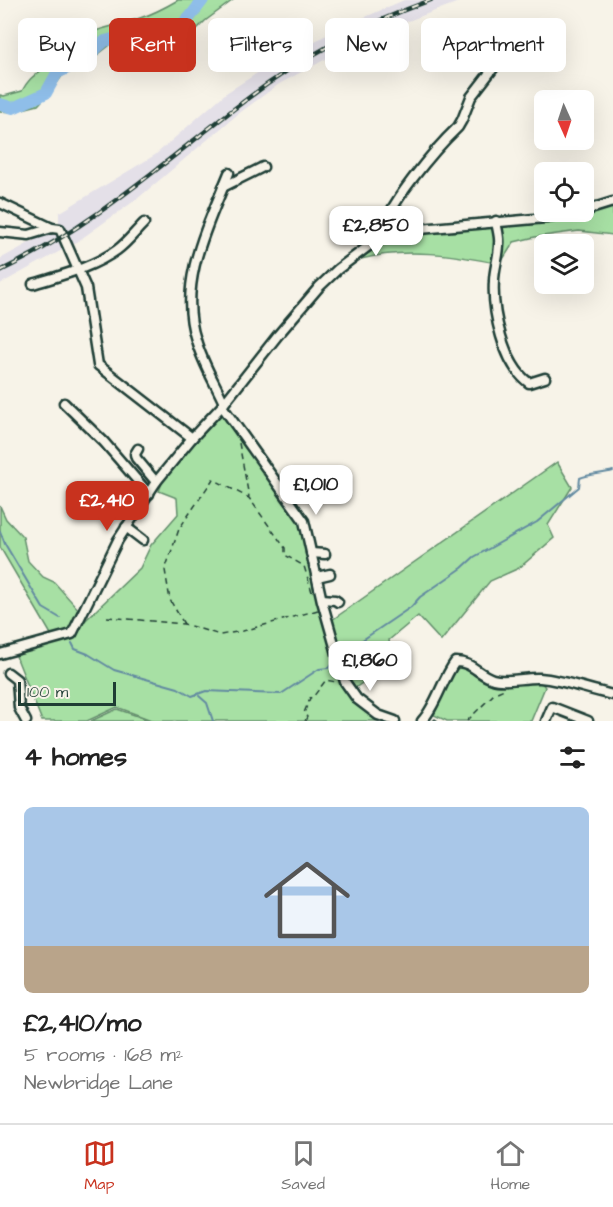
<!DOCTYPE html>
<meta charset="utf-8">
<style>
body{margin:0;font-family:"Architects Daughter",sans-serif;background:#f6f6f6;color:#222;height:100vh;display:flex;flex-direction:column;font-size:22px;white-space:nowrap}
*{box-sizing:border-box;margin:0}
p{font-size:20px;color:#767676}
.icon{flex:none;width:33px;height:33px;fill:none;stroke:currentColor;stroke-width:2;stroke-linecap:round;stroke-linejoin:round}
.map{position:relative;height:721px;overflow:hidden}
.sheet{display:flex;flex-direction:column;background:#fff;flex:1}
.sheet>*{flex:none}
.guide{position:absolute;left:18px;top:18px;width:578px;height:54px;display:flex;gap:12px}
.needle{width:39px;rotate:177deg}
.tools{position:absolute;left:534px;top:90px;display:grid;gap:12px}
.tools a{display:grid;place-items:center;width:60px;height:60px;border-radius:9px;background:#fff;box-shadow:0 6px 24px #0002;font-size:30px}
.scale{position:absolute;left:18px;bottom:15px;width:98px;box-sizing:border-box;padding-left:6px;border:3px solid #1f3d34;border-top:0;font-size:16px;line-height:21px;white-space:nowrap;color:#1f3d34;-webkit-text-stroke:4px #f7f3e8;paint-order:stroke}
.price{position:absolute;translate:-50% -51px;padding:0 14px;border-radius:12px;background:#fff;color:#222;font-size:20px;line-height:39px;filter:drop-shadow(0 2px 3px #0008)}
.price::after{content:'';position:absolute;left:50%;top:36px;width:18px;height:14px;margin-left:-9px;background:inherit;clip-path:polygon(0 0,100% 0,50% 100%)}
.price.active{background:#c8321e;color:#fff}
ul{padding:0;list-style:none}
li{display:grid;align-content:center;gap:12px;height:318px;padding:0 24px}
li span{display:grid;place-items:center;height:186px;border-radius:9px;color:#555}
li>.icon{margin-inline-start:auto}
span .icon{width:108px;height:108px;fill:#fffc;stroke-width:1}
li b{font-size:26px}
h2{display:flex;justify-content:space-between;align-items:center;height:72px;padding:0 24px;font-size:26px}
.tag{padding:0 21px;border-radius:9px;background:#fff;box-shadow:0 6px 24px #0002;font-size:21px;line-height:54px}
.tag.active{background:#c8321e;color:#fff}
.tabs{display:flex;justify-content:space-around;align-items:center;height:84px;border-top:2px solid #e0e0e0;background:#fff;font-size:16px;color:#767676}
.tabs a{display:grid;justify-items:center;gap:3px}
.tabs .active{color:#c8321e}
.map>svg:first-child{display:block}
.built{fill:#e4e0e8}
.green{fill:#a7e0a4;stroke:#638e6c;stroke-width:1.5}
.lines{fill:none;stroke-linecap:round;stroke-linejoin:round}
.stream{stroke:#628aa1;stroke-width:2}
.river{stroke:#8fbee9;stroke-width:12}
.minor-casing{stroke:#1f3d34;stroke-width:13}
.path{stroke:#1f3d34;stroke-width:1.5;stroke-dasharray:6 4.5;stroke-linecap:butt}
.minor{stroke:#f7f3e8;stroke-width:8}
.rail-casing{stroke:#1f3d34;stroke-width:4.5}
.rail{stroke:#f7f3e8;stroke-width:2;stroke-dasharray:7;stroke-linecap:butt}
</style>
<div class="map">
<svg width="613" height="721" viewBox="0 0 613 721">
<rect width="100%" height="100%" fill="#f7f3e8"/>
<filter id="ink" filterUnits="userSpaceOnUse"><feTurbulence type="fractalNoise" baseFrequency=".0167" numOctaves="2"/><feDisplacementMap in="SourceGraphic" scale="12" xChannelSelector="R" yChannelSelector="G"/><feConvolveMatrix kernelMatrix="1 2 1 2 8 2 1 2 1" color-interpolation-filters="sRGB"/></filter>
<g filter="url(#ink)">
<g class="built">
<path d="M404,0H464L371,35L279,84L238,114L137,199L71,246L59,222V213L155,155L226,93L273,63L336,30Z"/>
<path d="M51,231H57L64,249L0,284V259Z"/>
</g>
<g class="green">
<path d="M178,0H233L205,21L185,41L168,47C153,36 151,41 135,43C128,43 121,42 114,42L87,63L62,76L53,89L38,105L11,112L0,111V95L4,96L22,91C30,76 35,76 47,66C57,57 62,47 74,40C95,28 118,26 140,18C153,14 166,7 178,0Z"/>
<path d="M613,206V235L579,231L535,237L514,242L500,264C456,255 405,247 361,259L383,240L400,234Z"/>
<path d="M222,406L304,521L345,682L366,705L397,721H154L117,707L87,721H42L16,656L69,636L140,568L151,545L178,514L177,498L159,491L168,468Z"/>
<path d="M557,462L572,487L548,525L554,538L519,568L490,581L441,641L418,616L389,640L392,662L355,688L346,677L332,620Z"/>
<path d="M0,506L6,519L23,537L28,561L43,577L54,582L80,611L70,630L52,636L0,547Z"/>
<path d="M457,665H463L490,681L541,682L545,687L531,721H447L434,715Z"/>
<path d="M117,709L152,721H91Z"/>
</g>
<g class="lines">
<g class="stream">
<path d="M0,531L5,544L43,608L60,618"/>
<path d="M72,643L75,649L88,654L114,670L178,688L192,696L206,691L281,694L319,669L328,668L346,655L358,643L411,607L420,597L462,568L474,557L537,522L579,487L580,478C589,474 603,474 613,471"/>
<path d="M199,696L207,703L213,721"/>
</g>
<path class="river" d="M0,104L13,108L46,93L57,73L82,61L105,41L120,37L136,38L151,26L177,29L190,17L203,0"/>
<g class="minor-casing">
<g id="minor">
<path d="M223,187L263,167"/>
<path d="M0,203L52,228L60,229L86,288L98,365L192,438"/>
<path d="M584,211L613,202"/>
<path d="M496,221C497,229 500,237 499,244C499,257 494,269 494,281C492,311 503,364 529,383L545,378"/>
<path d="M0,232L29,235L52,228"/>
<path d="M382,236C383,209 437,147 458,127L462,120L471,97L502,57"/>
<path d="M33,284C62,275 92,268 117,250C127,243 135,232 144,223"/>
<path d="M64,403L104,442L149,494"/>
<path d="M224,403C215,383 202,362 196,340C177,283 208,225 229,173"/>
<path d="M222,406L304,521L322,601L345,682L357,699L378,715L395,721"/>
<path d="M138,449L135,454L136,458L156,482"/>
<path d="M126,527L143,540"/>
<path d="M311,553L325,554"/>
<path d="M317,577L330,574"/>
<path d="M322,599L335,600L338,602"/>
<path d="M0,654L72,634L118,540L156,482L192,438L222,406L278,335L319,287L338,269L382,236L397,231L546,218L581,212"/>
<path d="M8,673L17,680L19,708L26,721"/>
<path d="M422,721C436,706 442,680 455,662C471,661 479,675 493,679C505,683 525,677 540,678C564,680 589,690 613,695"/>
<path d="M546,721L552,707L588,721"/>
</g>
</g>
<g class="path">
<path d="M239,443L249,497"/>
<path d="M107,617L184,624L220,635L243,631L318,610"/>
<path d="M184,624L170,600L165,570L179,529L213,479L249,498L285,548V555L304,566L312,592"/>
<path d="M305,721L307,717L304,713L310,698L313,697L326,680L336,682"/>
<path d="M433,721L435,719L438,721"/>
<path d="M467,721L495,693L504,689"/>
</g>
<use href="#minor" class="minor"/>
<g class="rail-casing">
<path id="rail" d="M0,271C91,228 164,162 243,102C299,59 364,24 431,0"/>
</g>
<use href="#rail" class="rail"/>
</g>
</g>
</svg>
<div class="tools">
<a><svg class="needle" viewBox="-14 -14 28 28"><path d="M0-13l5 13h-10z" fill="#e53935"/><path d="M0 13l5-13h-10z" fill="#767676"/></svg></a>
<a><svg class="icon" aria-label="locate" viewBox="0 0 24 24"><circle cx="12" cy="12" r="6"/><path d="M12 2v4M12 18v4M2 12h4M18 12h4"/></svg></a>
<a><svg class="icon" aria-label="layers" viewBox="0 0 24 24"><path d="M12 4l9 5-9 5-9-5zM3 14l9 5 9-5"/></svg></a>
</div>
<div class="scale">100 m</div>
<b class="price" style="left:376px;top:257px">£2,850</b>
<b class="price" style="left:316px;top:516px">£1,010</b>
<b class="price active" style="left:107px;top:532px">£2,410</b>
<b class="price" style="left:370px;top:692px">£1,860</b>
<div class="guide">
<a class="tag">Buy</a>
<a class="tag active">Rent</a>
<a class="tag">Filters</a>
<a class="tag">New</a>
<a class="tag">Apartment</a>
</div>
</div>
<section class="sheet">
<h2>4 homes<svg class="icon" aria-label="filters" viewBox="0 0 24 24"><path d="M4 7h16M4 17h16"/><circle cx="9" cy="7" r="2"/><circle cx="15" cy="17" r="2"/></svg></h2>
<ul>
<li><span style="background:linear-gradient(#a9c7e8 75%,#b9a48a 0)"><svg class="icon" aria-label="home" viewBox="0 0 24 24"><path d="M3 11l9-7 9 7M6 9v11h12V9"/></svg></span><div><b>£2,410/mo</b><p>5 rooms · 168 m²</p><p>Newbridge Lane</p></div></li>
</ul>
</section>
<nav class="tabs">
<a class="active"><svg class="icon" aria-label="map" viewBox="0 0 24 24"><path d="M3 6l6-2 6 2 6-2v14l-6 2-6-2-6 2zM9 4v14M15 6v14"/></svg>Map</a>
<a><svg class="icon" aria-label="saved" viewBox="0 0 24 24"><path d="M7 4h10v16l-5-4-5 4z"/></svg>Saved</a>
<a><svg class="icon" aria-label="home" viewBox="0 0 24 24"><path d="M3 11l9-7 9 7M6 9v11h12V9"/></svg>Home</a>
</nav>
